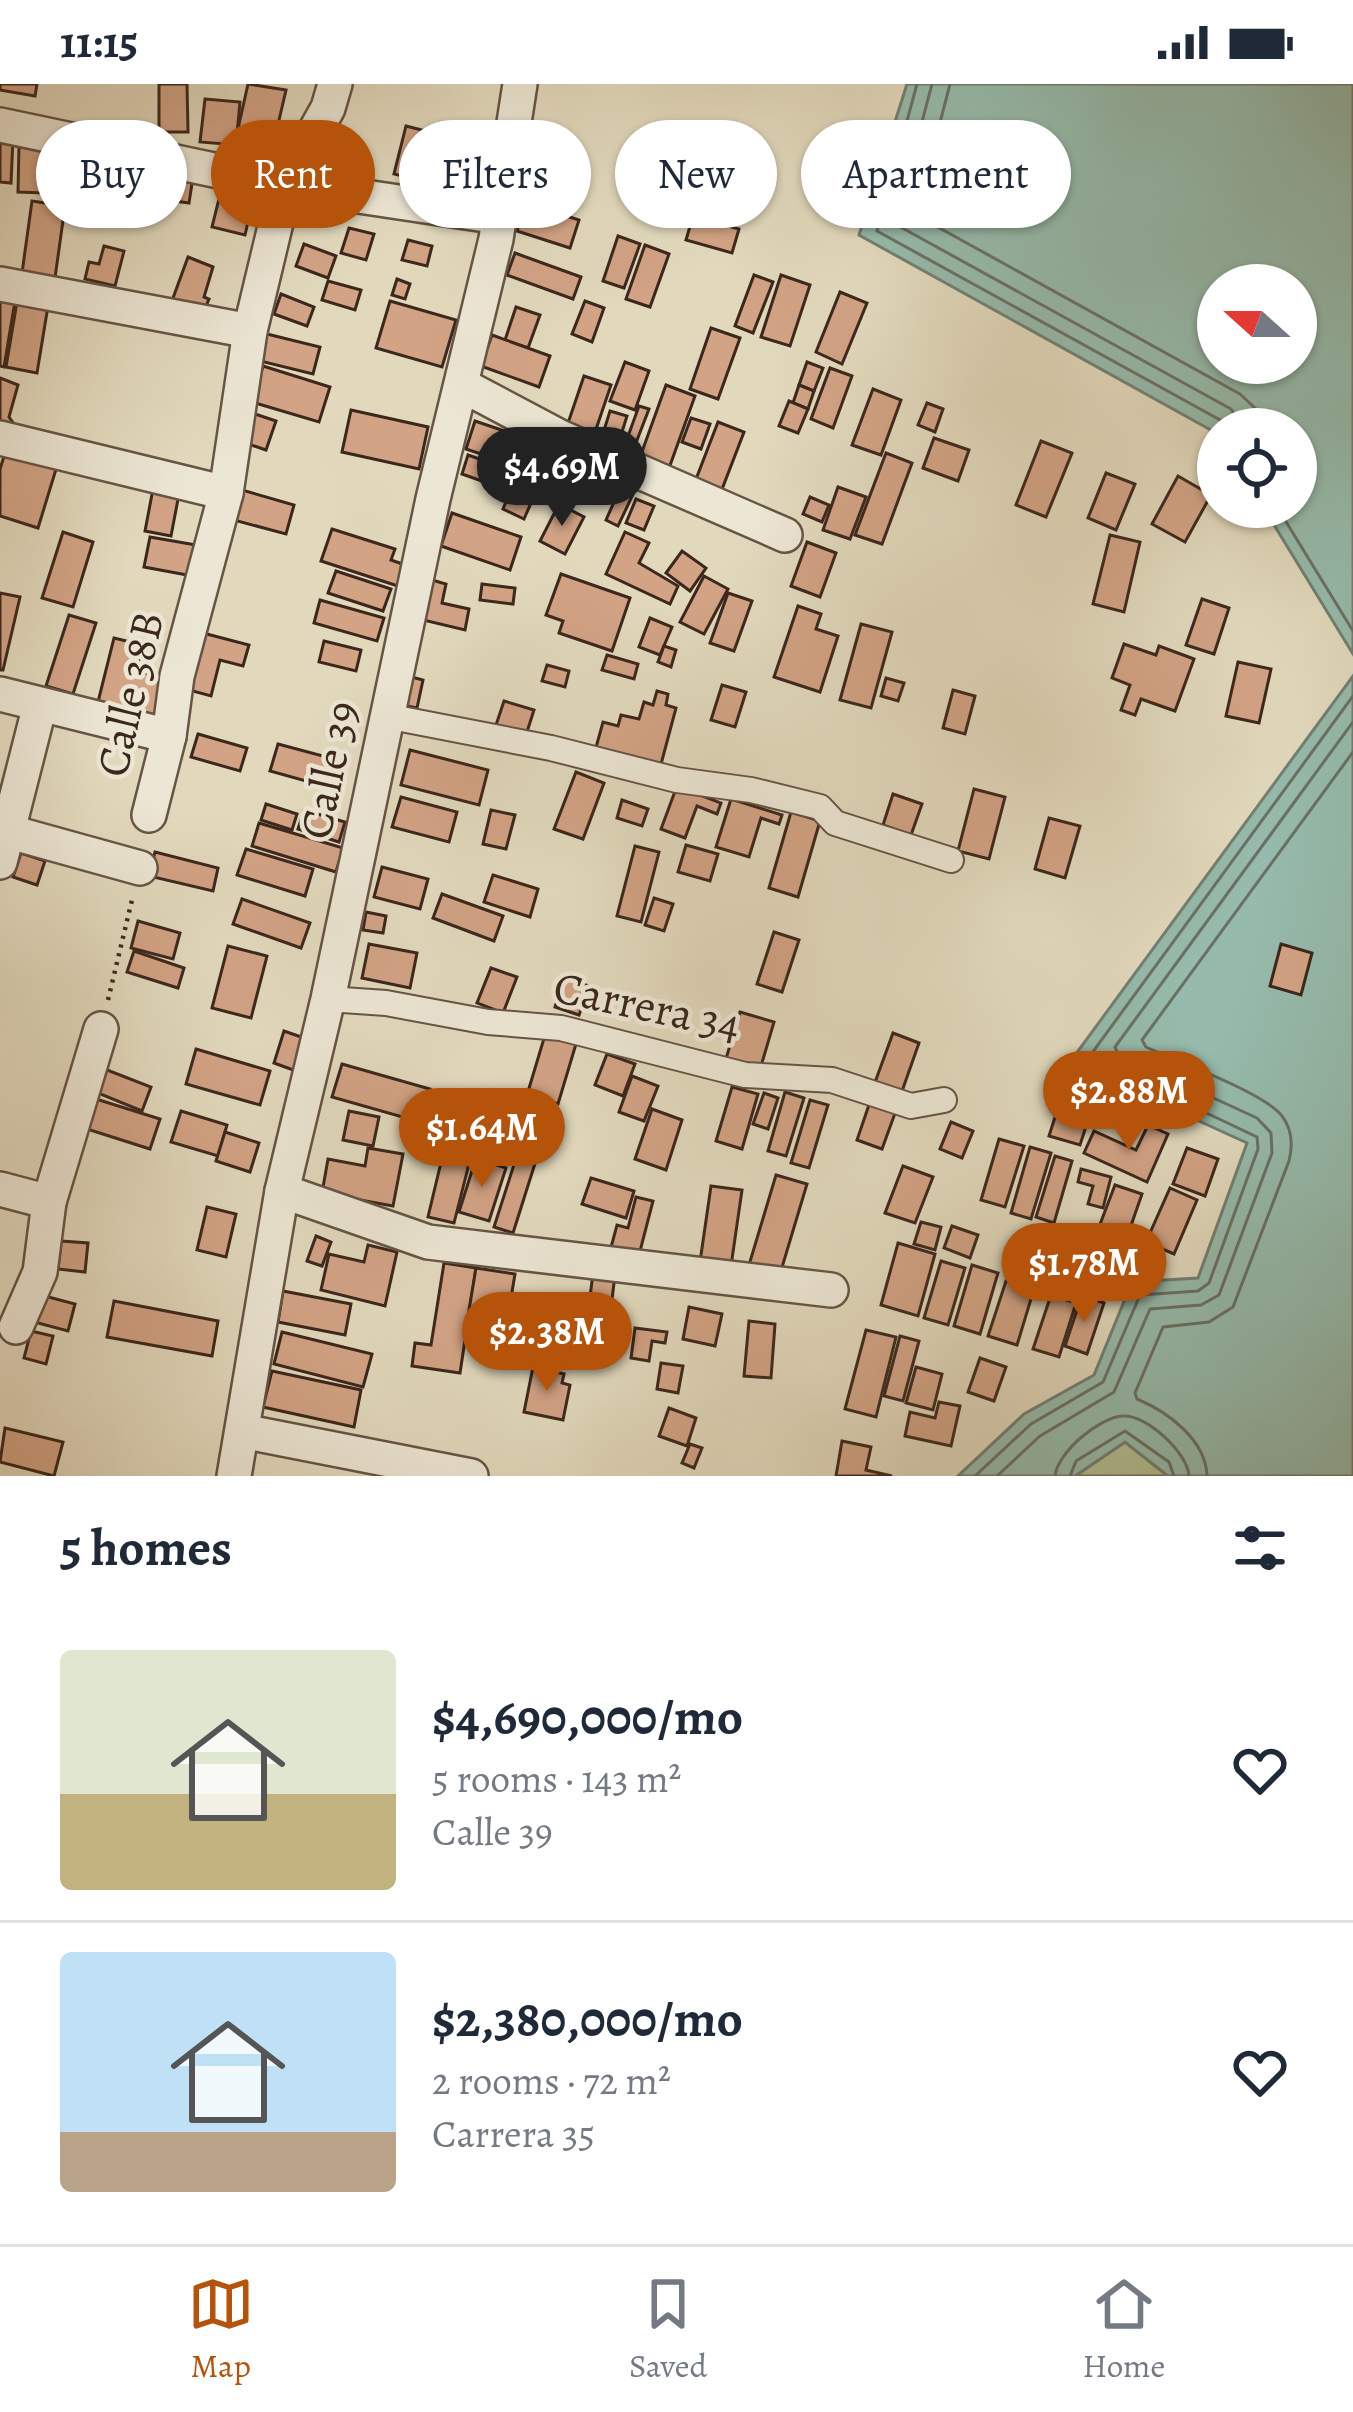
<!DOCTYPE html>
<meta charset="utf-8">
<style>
body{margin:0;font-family:Alegreya,serif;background:#f6f6f7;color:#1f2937;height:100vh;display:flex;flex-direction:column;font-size:45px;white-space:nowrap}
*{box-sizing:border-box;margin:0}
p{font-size:39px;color:#747a83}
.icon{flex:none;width:66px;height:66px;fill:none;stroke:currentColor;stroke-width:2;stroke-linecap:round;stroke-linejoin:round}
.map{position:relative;height:1392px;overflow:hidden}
.sheet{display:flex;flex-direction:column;background:#fff;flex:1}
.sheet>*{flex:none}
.hud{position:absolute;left:36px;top:36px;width:1281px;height:108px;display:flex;gap:24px}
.needle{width:78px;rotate:291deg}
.controls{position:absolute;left:1197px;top:180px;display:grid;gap:24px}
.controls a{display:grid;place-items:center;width:120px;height:120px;border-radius:50%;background:#fff;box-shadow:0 3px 9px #0004;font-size:60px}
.price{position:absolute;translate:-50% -102px;padding:0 27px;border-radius:42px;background:#b45309;color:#fff;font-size:39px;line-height:78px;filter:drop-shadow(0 3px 6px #0008)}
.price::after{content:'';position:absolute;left:50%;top:72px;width:36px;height:27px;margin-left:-18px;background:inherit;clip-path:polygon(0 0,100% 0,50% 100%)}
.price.on{background:#222;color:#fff}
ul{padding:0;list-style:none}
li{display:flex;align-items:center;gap:36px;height:300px;padding:0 60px}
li+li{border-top:3px solid #e0e1e3}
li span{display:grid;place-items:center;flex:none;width:336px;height:240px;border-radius:12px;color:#555}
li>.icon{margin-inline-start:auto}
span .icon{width:144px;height:144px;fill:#fffc;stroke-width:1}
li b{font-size:51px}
h2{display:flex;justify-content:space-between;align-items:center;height:144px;padding:0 60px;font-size:51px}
.tag{padding:0 42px;border-radius:54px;background:#fff;box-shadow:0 3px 9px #0004;font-size:42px;line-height:108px}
.tag.on{background:#b45309;color:#fff}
.status{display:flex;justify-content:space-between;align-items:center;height:84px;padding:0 60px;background:#fff;direction:ltr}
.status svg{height:33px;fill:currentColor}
.dock{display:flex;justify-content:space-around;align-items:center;height:168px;border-top:3px solid #e0e1e3;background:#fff;font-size:33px;color:#747a83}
.dock a{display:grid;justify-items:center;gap:6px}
.dock .on{color:#b45309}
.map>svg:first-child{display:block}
.green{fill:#b1c093;stroke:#767458;stroke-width:3}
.water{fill:#96bbac;stroke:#728073;stroke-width:3;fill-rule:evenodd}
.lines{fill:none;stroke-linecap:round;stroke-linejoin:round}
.shore{stroke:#697164;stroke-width:3}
.building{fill:#d2a385;stroke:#3c271d;stroke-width:3}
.pedestrian-casing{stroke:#665445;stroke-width:28}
.minor-casing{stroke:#665445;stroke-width:38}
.path{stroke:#3c271d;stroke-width:4.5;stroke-dasharray:3 6;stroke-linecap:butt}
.pedestrian{stroke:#ece6d4;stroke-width:24}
.minor{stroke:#ece6d4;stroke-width:33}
.labels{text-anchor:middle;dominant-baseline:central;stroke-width:9;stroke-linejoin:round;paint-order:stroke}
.street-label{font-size:45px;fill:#3c271d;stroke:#ece6d4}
</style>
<div class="status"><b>11:15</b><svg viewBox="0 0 49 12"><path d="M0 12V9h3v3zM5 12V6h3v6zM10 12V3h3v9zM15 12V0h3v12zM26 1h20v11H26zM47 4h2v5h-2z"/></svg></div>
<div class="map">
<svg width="1353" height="1392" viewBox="0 0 1353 1392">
<rect width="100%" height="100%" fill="#e2d9bd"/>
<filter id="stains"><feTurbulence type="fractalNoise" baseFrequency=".00167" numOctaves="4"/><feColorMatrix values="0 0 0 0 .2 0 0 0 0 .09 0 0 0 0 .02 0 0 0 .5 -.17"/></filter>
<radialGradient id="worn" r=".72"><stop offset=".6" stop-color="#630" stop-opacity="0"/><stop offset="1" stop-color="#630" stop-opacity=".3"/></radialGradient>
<path class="green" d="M1125,1358L1168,1392H1075Z"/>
<g class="water">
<path d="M907,0H1353V570L1263,423H1296V345H1218V350L859,151ZM1218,201H1296V279H1218Z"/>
<path d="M1353,592V1392H1168L1125,1358L1075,1392H958L1024,1330L1094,1291L1132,1198L1198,1194L1247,1059L1070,978Z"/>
</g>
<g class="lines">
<g class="shore">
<path d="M917,0L877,147L1222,337L1229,345"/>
<path d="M932,0L895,140L1231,325L1244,345"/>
<path d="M950,0L916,131L1240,310L1256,325L1263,345"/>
<path d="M1277,423L1353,547"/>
<path d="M975,1392L1031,1340L1103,1298L1140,1211L1198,1207L1209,1199L1258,1065L1257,1053L1095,976L1092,969L1353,612"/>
<path d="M997,1392L1040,1352L1114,1308L1150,1225L1201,1221L1219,1211L1272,1069L1271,1049L1257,1034L1118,970L1115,963L1353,638"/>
<path d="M1055,1392C1057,1369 1099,1333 1123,1332C1146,1330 1188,1369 1189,1392"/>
<path d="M1070,1392L1076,1377L1125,1347L1169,1378L1174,1392"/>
<path d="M1207,1392C1206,1356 1168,1328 1137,1315L1135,1309L1163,1243L1209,1238L1233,1223L1289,1077C1293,1061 1292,1045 1282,1032C1265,1009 1176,977 1146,963L1142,956L1353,668"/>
</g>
</g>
<g class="building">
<path d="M0,0H37L35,12L0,6Z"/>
<path d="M159,0H187L188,48H159Z"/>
<path d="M248,0L286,6L273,62L236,54Z"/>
<path d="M205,15L240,18L236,61L200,58Z"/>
<path d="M406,42L489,63L477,110L394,90Z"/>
<path d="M0,54L13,55L11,99L0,98Z"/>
<path d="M19,61H45L44,109L18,108Z"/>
<path d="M157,87L193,93L189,119L153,114Z"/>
<path d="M224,95L251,101L244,127L250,129L245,151L212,143Z"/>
<path d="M32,117L65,122L55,194L22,189Z"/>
<path d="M526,119L579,136L570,164L517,147Z"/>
<path d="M693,132L739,145L732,169L686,156Z"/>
<path d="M349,144L374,150L366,176L341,169Z"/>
<path d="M618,152L640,160L624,204L603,197Z"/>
<path d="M408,156L432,162L427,182L402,176Z"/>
<path d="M304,160L336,172L328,194L296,182Z"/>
<path d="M645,161L669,170L650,223L626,215Z"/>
<path d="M104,162L124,167L115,202L85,195L89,178L99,180Z"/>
<path d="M515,169L581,193L573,215L507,191Z"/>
<path d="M188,173L213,183L204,213L209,215L199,239L169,225Z"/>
<path d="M754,191L773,198L753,249L735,242Z"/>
<path d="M781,191L810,201L790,262L761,253Z"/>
<path d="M397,195L410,200L405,215L392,211Z"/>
<path d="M328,197L361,206L355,226L322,216Z"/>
<path d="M840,208L867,219L842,280L816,268Z"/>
<path d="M281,210L314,223L307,242L274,230Z"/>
<path d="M0,215L15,217L4,283L0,282Z"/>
<path d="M390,217L456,236L442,283L376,264Z"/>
<path d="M585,217L604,224L592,258L572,250Z"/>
<path d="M17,218L48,222L37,289L6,283Z"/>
<path d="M516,223L540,231L528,264L505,256Z"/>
<path d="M711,244L740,254L718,315L690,305Z"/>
<path d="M267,250L320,263L313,290L260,277Z"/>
<path d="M492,251L550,272L539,303L481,282Z"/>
<path d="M625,278L649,287L635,326L610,317Z"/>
<path d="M807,278L823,284L814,307L799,301Z"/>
<path d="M263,282L330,303L319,338L252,318Z"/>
<path d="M830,284L852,292L833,344L811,335Z"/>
<path d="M584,292L611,301L593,354L566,345Z"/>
<path d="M0,294L18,301L9,333L14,340L0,349Z"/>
<path d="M666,301L695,312L668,387L639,376Z"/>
<path d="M799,301L814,307L808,325L793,319Z"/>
<path d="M873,305L901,316L881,371L852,361Z"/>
<path d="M789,317L808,325L798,349L779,342Z"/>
<path d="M927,319L943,325L935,348L918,341Z"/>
<path d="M639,322L649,325L632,369L623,366Z"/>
<path d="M240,325L276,337L266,366L231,354Z"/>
<path d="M351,326L428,343L419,385L342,368Z"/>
<path d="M610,327L627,332L617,364L600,359Z"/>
<path d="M691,334L710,340L701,365L682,358Z"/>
<path d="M475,337L557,365L548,392L466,365Z"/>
<path d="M718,338L744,348L719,413L693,403Z"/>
<path d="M934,354L969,366L958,397L923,384Z"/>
<path d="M1041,357L1072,369L1046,433L1016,421Z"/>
<path d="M6,366L57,382L38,444L0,432V385Z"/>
<path d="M886,369L912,379L882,460L855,451Z"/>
<path d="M468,371L516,388L510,407L462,390Z"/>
<path d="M157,384L183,389L171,452L145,447Z"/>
<path d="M1106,389L1135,400L1116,446L1088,434Z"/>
<path d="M1178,392L1211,411L1185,458L1152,440Z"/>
<path d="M622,400L635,406L618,442L606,436Z"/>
<path d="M228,402L294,421L286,450L219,432Z"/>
<path d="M512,403L534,412L524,435L503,425Z"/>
<path d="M838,403L866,413L850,455L823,446Z"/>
<path d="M810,413L829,421L822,438L803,430Z"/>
<path d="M636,415L654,422L644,446L626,439Z"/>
<path d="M559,420L584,433L565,470L540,457Z"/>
<path d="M452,429L521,453L510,486L441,462Z"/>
<path d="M332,445L395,465L391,476L408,482L401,503L321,477Z"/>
<path d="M63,448L93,458L73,523L42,514Z"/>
<path d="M625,448L649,459L639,479L678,502L670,520L606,490Z"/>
<path d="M1110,451L1140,458L1124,528L1093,520Z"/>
<path d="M150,453L219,465L214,496L144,483Z"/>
<path d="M807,458L836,469L820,513L791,502Z"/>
<path d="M682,467L706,484L690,507L666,489Z"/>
<path d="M336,487L391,505L383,527L328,509Z"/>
<path d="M561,490L630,514L612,567L559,549L563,537L546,531Z"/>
<path d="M704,492L728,505L704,550L680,538Z"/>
<path d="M432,496L446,500L442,519L469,525L465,546L423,536Z"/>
<path d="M482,500L515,504L513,520L480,516Z"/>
<path d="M0,509L20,513L3,586H0Z"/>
<path d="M728,509L752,517L734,567L710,559Z"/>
<path d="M1202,515L1229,524L1214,570L1186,561Z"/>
<path d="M320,516L384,534L377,557L314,539Z"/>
<path d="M798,522L821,530L816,545L838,552L820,608L774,593Z"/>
<path d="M69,531L96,539L73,610L46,602Z"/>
<path d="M650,534L672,543L660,571L639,563Z"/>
<path d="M861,540L892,548L871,624L840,616Z"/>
<path d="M203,549L249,561L243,582L220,576L211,612L189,606Z"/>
<path d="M114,554L143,561L136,587L167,594L156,637L97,622Z"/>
<path d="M324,557L361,566L356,587L319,578Z"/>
<path d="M1124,560L1156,571L1159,562L1194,575L1175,627L1141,615L1135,631L1121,626L1130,601L1112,594Z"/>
<path d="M664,562L676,566L671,583L658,578Z"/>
<path d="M607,571L638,580L634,595L602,586Z"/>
<path d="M1238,578L1271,585L1259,639L1226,632Z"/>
<path d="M547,581L569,587L565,603L542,597Z"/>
<path d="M408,592L423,596L417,624L402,621Z"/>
<path d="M886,594L904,599L898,617L881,612Z"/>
<path d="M722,601L746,608L735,643L711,636Z"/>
<path d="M953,606L975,612L965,650L943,644Z"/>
<path d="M657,607L668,610L666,621L676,624L660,684L595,667L603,638L618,642L621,631L639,635L644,618L653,621Z"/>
<path d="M504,617L534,626L526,651L496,641Z"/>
<path d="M198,650L247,664L240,687L191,673Z"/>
<path d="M278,660L338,676L331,704L270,687Z"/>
<path d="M410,666L488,686L479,721L401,701Z"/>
<path d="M576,688L604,699L583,755L554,745Z"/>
<path d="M677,702L721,719L717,730L697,722L685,754L661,745Z"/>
<path d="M974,705L1005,713L989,775L958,767Z"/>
<path d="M893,710L922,720L911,751L883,741Z"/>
<path d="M401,713L457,728L449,758L392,743Z"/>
<path d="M731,715L782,731L779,740L761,734L749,773L716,763Z"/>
<path d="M622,716L648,725L642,742L617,734Z"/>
<path d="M266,720L297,730L292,746L261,736Z"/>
<path d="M304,726L345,738L339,758L298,745Z"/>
<path d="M491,726L515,731L506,765L483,760Z"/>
<path d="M791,728L820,737L798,813L769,804Z"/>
<path d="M1049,734L1080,742L1065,794L1035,785Z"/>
<path d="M259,739L343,764L336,788L252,762Z"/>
<path d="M686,761L718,770L710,797L678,788Z"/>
<path d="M635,762L659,768L641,838L617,832Z"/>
<path d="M246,765L313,785L305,812L237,791Z"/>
<path d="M155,768L218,784L213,807L149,792Z"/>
<path d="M21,769L45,777L37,801L13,793Z"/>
<path d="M382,783L428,795L420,825L374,813Z"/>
<path d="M493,791L538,805L530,833L484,818Z"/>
<path d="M442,810L503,832L494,857L433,834Z"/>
<path d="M654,814L673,820L664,847L645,841Z"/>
<path d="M242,815L310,839L301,864L233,840Z"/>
<path d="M366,828L386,832L383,849L363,846Z"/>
<path d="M138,837L180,849L173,875L131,864Z"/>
<path d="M774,848L799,856L782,908L757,900Z"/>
<path d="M369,860L417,869L410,904L362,894Z"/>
<path d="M1281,860L1312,869L1301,911L1270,902Z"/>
<path d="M228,862L267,872L251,934L212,924Z"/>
<path d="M134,867L184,884L178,904L127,888Z"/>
<path d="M491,884L517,893L503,929L477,919Z"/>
<path d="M564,894L589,902L579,931L555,923Z"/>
<path d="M740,928L774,938L759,989L725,978Z"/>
<path d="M284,947L307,955L296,987L274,979Z"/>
<path d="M893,949L919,959L901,1010L874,1001Z"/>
<path d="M545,951L576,960L558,1020L527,1011Z"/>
<path d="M196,965L270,987L260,1021L186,1000Z"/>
<path d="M607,970L635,980L623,1012L595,1001Z"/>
<path d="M342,980L430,1005L420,1038L332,1013Z"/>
<path d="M102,984L151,1003L142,1027L93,1007Z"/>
<path d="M632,992L658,1002L644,1037L619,1028Z"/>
<path d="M732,1003L758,1010L742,1065L716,1057Z"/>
<path d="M785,1008L804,1014L786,1072L768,1067Z"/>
<path d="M1063,1008L1094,1018L1080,1061L1049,1052Z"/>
<path d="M764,1009L778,1014L768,1045L753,1040Z"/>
<path d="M872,1012L898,1021L882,1065L857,1056Z"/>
<path d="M96,1015L160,1035L150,1065L87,1045Z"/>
<path d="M810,1016L828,1021L809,1084L791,1079Z"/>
<path d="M652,1025L682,1036L666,1086L635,1075Z"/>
<path d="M181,1027L227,1041L218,1072L171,1058Z"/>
<path d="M349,1027L379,1033L373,1062L343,1056Z"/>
<path d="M951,1038L973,1047L962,1074L940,1065Z"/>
<path d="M1148,1041L1168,1050L1147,1098L1084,1069L1094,1047L1136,1066Z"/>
<path d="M225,1048L259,1059L250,1088L216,1077Z"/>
<path d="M999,1055L1024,1062L1005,1123L981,1116Z"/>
<path d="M1030,1063L1051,1069L1031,1135L1011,1129Z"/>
<path d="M368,1064L403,1070L393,1122L322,1109L328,1075L365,1082Z"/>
<path d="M1187,1064L1218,1075L1205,1112L1173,1100Z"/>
<path d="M519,1065L538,1070L513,1149L494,1143Z"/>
<path d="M443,1070L470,1076L454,1139L428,1133Z"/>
<path d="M1055,1072L1072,1077L1054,1139L1036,1133Z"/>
<path d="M476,1074L506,1084L489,1137L459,1128Z"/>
<path d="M903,1082L933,1093L915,1139L885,1129Z"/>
<path d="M1081,1085L1111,1093L1103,1124L1088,1120L1093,1102L1078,1098Z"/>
<path d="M776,1091L807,1100L780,1190L749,1181Z"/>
<path d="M591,1094L634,1107L626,1134L582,1120Z"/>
<path d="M1115,1101L1142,1110L1127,1153L1099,1143Z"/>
<path d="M711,1102L742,1106L731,1182L700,1178Z"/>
<path d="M1170,1104L1197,1116L1174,1170L1146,1158Z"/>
<path d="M636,1113L653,1117L638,1175L610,1167L617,1141L628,1144Z"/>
<path d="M207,1123L236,1130L226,1173L197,1166Z"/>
<path d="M921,1138L941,1143L935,1166L914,1160Z"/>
<path d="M952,1142L978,1151L970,1174L944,1164Z"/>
<path d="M316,1152L331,1158L322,1182L307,1177Z"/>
<path d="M61,1157L88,1159L85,1188L58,1185Z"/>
<path d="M898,1159L935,1170L918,1232L881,1221Z"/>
<path d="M368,1161L397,1168L385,1222L321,1206L329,1170L364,1178Z"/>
<path d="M941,1177L965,1184L948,1241L924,1234Z"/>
<path d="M444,1179L476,1184L460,1289L412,1282L415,1259L431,1261Z"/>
<path d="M972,1181L998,1189L980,1250L954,1242Z"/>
<path d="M476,1184L515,1190L506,1244L467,1238Z"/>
<path d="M593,1189L615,1191L604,1280L582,1277Z"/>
<path d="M1006,1197L1034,1205L1017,1261L988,1252Z"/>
<path d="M283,1207L351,1220L345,1251L278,1238Z"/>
<path d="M41,1211L75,1220L68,1247L34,1238Z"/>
<path d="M1051,1211L1076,1219L1059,1273L1033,1265Z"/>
<path d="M1082,1211L1104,1219L1087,1270L1065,1262Z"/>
<path d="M114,1217L218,1237L212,1272L107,1253Z"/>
<path d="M689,1223L722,1230L715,1262L683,1255Z"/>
<path d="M749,1237L775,1240L771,1294L744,1292Z"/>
<path d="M635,1244L667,1248L665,1259L652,1257L649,1277L631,1274Z"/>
<path d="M866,1246L896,1253L876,1333L845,1325Z"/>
<path d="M31,1247L53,1252L46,1280L24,1274Z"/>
<path d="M282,1248L372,1270L363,1303L274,1280Z"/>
<path d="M900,1252L919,1257L903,1317L884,1312Z"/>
<path d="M980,1274L1006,1283L994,1317L968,1308Z"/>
<path d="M661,1279L683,1282L678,1309L657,1305Z"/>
<path d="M533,1283L564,1290L562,1299L570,1301L563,1336L524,1328Z"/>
<path d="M916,1283L942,1290L933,1326L906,1319Z"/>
<path d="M272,1287L361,1306L354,1343L263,1323Z"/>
<path d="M939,1318L960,1322L951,1362L905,1352L910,1328L935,1334Z"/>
<path d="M669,1324L696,1334L687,1362L659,1352Z"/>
<path d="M5,1344L63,1358L54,1392L0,1378Z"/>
<path d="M842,1357L871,1363L866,1386L892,1392H836Z"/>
<path d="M690,1360L702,1364L694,1384L682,1379Z"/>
</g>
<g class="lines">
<g class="pedestrian-casing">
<g id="pedestrian">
<path d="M386,632L551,664L677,696L751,706L820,723L835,739L951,776"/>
<path d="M328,915L386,919L488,938L561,944L745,991L832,996L911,1022L944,1016"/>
</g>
</g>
<g class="minor-casing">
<g id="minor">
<path d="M0,41L285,101L499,133"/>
<path d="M0,200L250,247"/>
<path d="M462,301L562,354L785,451"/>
<path d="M0,354L226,409"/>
<path d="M0,610L169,652"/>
<path d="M149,731L169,652L177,592L226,409L250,247L285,101L328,24L335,0"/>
<path d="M10,748L140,784"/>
<path d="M0,778L40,621"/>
<path d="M0,1105L49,1118"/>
<path d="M282,1107L428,1158L831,1206"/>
<path d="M16,1243L40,1188L49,1118L101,945"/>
<path d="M242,1347L471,1392"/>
<path d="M234,1392L282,1107L328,915L433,415L496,155L520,0"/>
</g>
</g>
<path class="path" d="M108,916L132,816"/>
<use href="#pedestrian" class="pedestrian"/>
<use href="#minor" class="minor"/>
</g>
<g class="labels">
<g class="street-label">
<text transform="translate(130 610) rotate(-77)">Calle 38B</text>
<text transform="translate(329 686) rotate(-78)">Calle 39</text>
<text transform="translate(647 922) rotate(12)">Carrera 34</text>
</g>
</g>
<rect width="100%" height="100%" filter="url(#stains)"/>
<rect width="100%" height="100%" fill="url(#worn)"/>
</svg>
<div class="controls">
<a><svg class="needle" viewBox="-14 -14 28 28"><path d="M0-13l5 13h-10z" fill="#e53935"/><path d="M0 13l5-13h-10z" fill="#747a83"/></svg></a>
<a><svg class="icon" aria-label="locate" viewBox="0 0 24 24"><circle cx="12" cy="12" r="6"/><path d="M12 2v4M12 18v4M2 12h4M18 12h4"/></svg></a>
</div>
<b class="price on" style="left:562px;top:445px">$4.69M</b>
<b class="price" style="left:1129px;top:1069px">$2.88M</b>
<b class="price" style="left:482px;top:1106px">$1.64M</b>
<b class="price" style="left:1084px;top:1241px">$1.78M</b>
<b class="price" style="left:547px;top:1310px">$2.38M</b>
<div class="hud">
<a class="tag">Buy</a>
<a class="tag on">Rent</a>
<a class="tag">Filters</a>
<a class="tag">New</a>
<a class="tag">Apartment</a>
</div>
</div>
<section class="sheet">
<h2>5 homes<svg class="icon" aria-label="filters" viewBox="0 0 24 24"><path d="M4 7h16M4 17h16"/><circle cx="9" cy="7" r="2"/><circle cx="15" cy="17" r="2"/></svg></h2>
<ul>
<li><span style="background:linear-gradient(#dfe7d0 60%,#c2b280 0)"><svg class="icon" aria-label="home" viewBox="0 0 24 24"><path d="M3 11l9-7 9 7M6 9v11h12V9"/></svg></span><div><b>$4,690,000/mo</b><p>5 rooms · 143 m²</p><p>Calle 39</p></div><svg class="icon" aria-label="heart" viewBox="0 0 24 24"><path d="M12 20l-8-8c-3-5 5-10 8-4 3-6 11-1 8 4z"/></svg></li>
<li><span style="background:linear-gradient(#bfe0f5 75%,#b9a48a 0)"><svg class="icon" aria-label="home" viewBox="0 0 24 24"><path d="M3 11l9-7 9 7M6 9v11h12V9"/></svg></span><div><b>$2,380,000/mo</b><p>2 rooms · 72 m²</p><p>Carrera 35</p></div><svg class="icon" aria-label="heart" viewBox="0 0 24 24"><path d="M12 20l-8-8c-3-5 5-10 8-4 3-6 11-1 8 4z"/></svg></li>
</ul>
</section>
<nav class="dock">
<a class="on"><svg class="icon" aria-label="map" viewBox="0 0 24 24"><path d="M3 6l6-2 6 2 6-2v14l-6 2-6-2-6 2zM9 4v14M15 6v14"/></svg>Map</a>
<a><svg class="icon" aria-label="saved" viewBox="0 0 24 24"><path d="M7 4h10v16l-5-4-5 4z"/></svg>Saved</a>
<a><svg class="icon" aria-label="home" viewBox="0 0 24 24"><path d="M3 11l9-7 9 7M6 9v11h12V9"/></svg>Home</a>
</nav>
